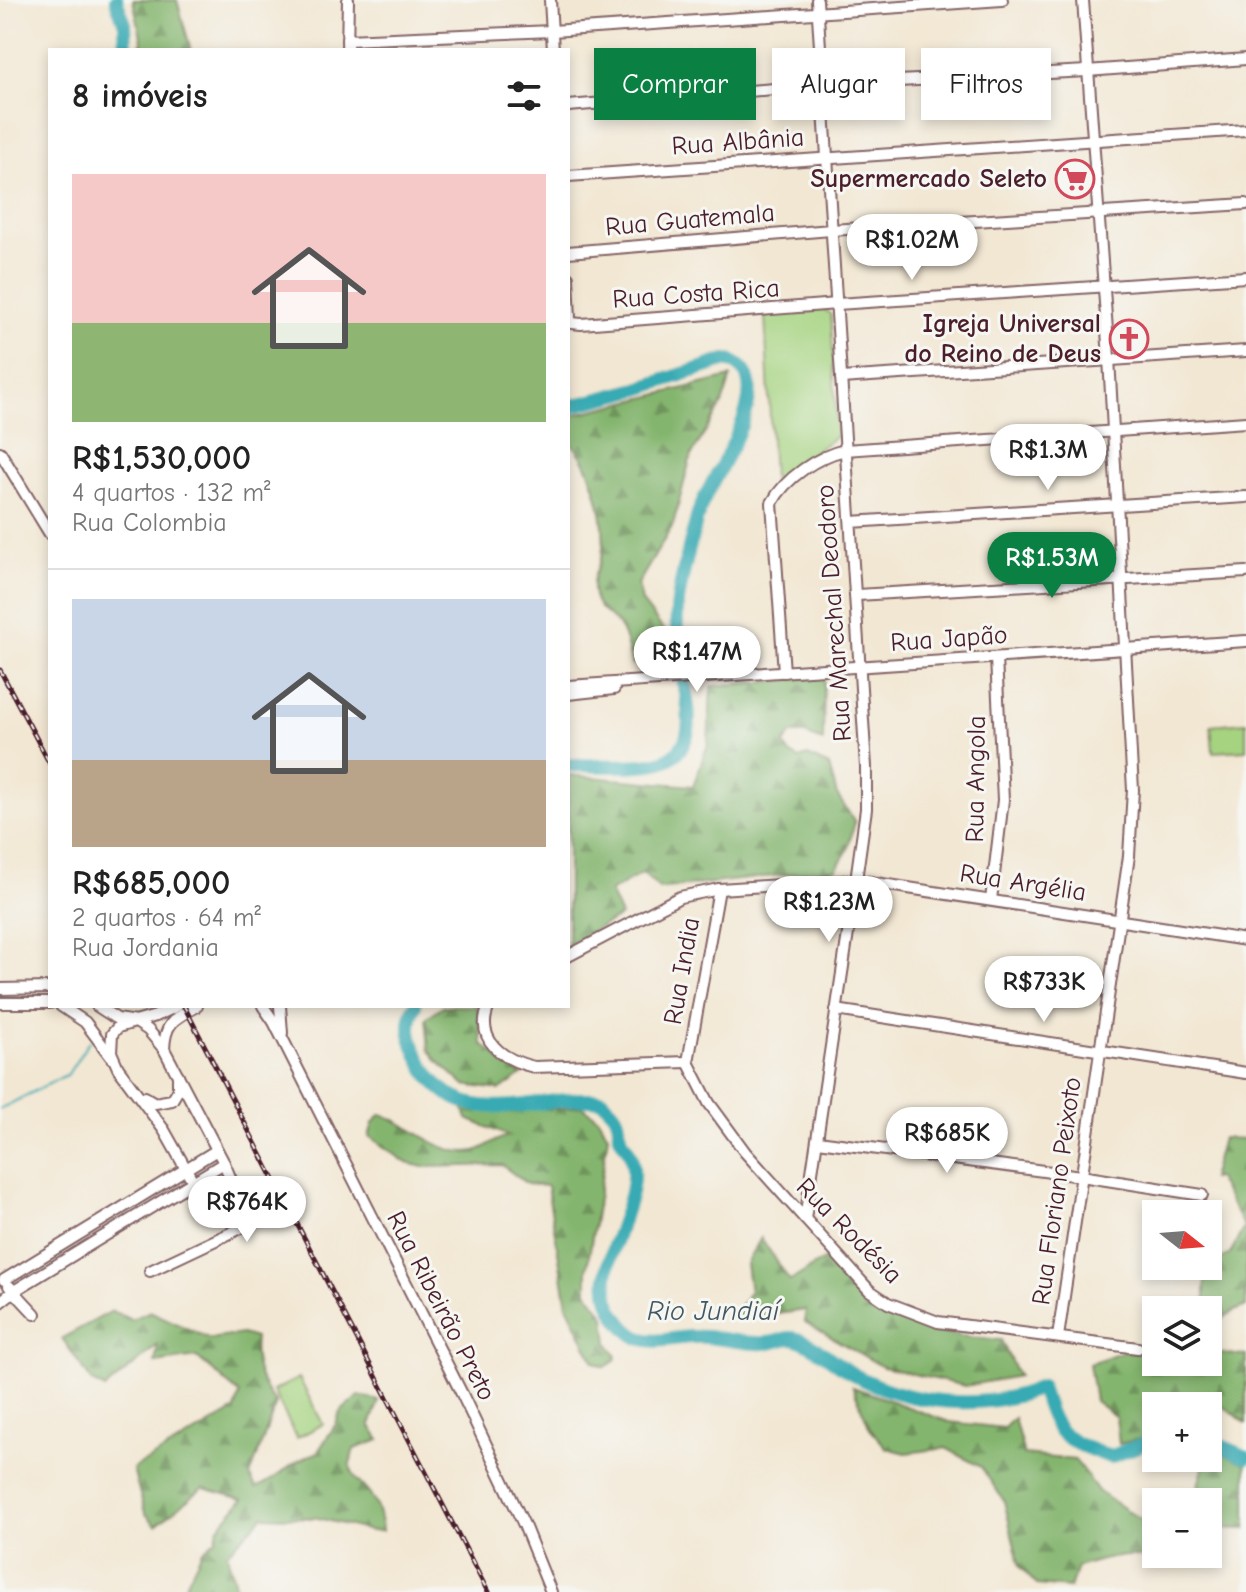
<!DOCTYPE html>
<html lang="pt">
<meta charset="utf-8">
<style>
body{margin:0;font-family:"Comic Neue",sans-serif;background:#f6f6f6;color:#222;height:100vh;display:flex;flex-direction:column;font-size:30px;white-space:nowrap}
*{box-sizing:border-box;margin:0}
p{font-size:26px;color:#767676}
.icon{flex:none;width:44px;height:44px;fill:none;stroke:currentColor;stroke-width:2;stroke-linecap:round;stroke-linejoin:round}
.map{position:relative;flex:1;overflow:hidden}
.sheet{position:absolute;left:48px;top:48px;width:522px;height:960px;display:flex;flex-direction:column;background:#fff;border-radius:0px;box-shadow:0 4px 12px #0003}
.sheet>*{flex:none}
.banner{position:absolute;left:594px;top:48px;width:532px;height:72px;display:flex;gap:16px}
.needle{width:52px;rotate:107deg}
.tools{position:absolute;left:1142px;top:1200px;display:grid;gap:16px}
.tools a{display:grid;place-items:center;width:80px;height:80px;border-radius:0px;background:#fff;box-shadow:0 4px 12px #0003;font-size:40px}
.price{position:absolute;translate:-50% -68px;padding:0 18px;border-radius:28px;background:#fff;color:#222;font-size:26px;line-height:52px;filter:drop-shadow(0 2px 4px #0008)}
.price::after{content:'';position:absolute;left:50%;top:48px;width:24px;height:18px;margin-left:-12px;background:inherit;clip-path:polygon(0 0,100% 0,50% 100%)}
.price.active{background:#0b8043;color:#fff}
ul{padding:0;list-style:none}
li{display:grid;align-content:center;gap:16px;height:424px;padding:0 24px}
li+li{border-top:2px solid #e0e0e0}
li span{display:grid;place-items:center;height:248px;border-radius:0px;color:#555}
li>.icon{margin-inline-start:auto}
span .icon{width:144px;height:144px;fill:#fffc;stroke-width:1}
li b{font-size:34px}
h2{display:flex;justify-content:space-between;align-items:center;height:96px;padding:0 24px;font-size:34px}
.pill{padding:0 28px;border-radius:0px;background:#fff;box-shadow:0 4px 12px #0003;font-size:28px;line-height:72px}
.pill.active{background:#0b8043;color:#fff}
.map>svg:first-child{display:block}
.green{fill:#a5d380;stroke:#787956;stroke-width:2}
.forest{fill:url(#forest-firs);stroke:#676a4c;stroke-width:2}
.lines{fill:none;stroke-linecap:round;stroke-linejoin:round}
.stream{stroke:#39aab3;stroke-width:2}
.river{stroke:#39aab3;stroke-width:14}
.minor-casing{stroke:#856566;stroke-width:14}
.minor{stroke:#fff;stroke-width:10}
.rail-casing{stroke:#4a1f2b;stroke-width:5}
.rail{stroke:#f6f6f2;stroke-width:2;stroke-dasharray:6;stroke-linecap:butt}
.labels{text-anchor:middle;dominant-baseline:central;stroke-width:6;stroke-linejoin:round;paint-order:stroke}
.street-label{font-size:26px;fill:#4a1f2b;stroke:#f6f6f2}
.poi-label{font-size:26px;font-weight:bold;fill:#4a1f2b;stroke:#f6f6f2;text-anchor:end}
.water-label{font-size:28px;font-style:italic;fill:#435761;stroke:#f6f6f2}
</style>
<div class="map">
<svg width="1246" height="1592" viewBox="0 0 1246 1592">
<defs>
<pattern id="forest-firs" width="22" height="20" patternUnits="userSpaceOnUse" patternTransform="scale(2)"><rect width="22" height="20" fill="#84b56e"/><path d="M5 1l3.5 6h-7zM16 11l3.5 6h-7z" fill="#6e935b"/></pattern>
</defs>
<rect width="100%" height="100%" fill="#f6f6f2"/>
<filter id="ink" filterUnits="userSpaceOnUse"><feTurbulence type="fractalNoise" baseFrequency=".0125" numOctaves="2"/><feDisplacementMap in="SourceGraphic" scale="16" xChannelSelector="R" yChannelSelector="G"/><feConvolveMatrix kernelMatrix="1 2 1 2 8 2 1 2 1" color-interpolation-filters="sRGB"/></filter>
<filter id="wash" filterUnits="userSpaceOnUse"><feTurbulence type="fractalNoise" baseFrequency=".006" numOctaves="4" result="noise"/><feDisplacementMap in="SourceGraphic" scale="32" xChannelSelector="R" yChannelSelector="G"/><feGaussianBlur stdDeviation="1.8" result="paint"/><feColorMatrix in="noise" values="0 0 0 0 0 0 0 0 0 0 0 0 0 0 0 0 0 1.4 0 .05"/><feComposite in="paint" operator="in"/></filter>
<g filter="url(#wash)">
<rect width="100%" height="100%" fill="#f2e7d3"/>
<g class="green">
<path d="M824,309L831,315L837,436L773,480L765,315Z"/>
<path d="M1246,722V750L1213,752L1211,725Z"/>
<path d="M299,1378L323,1424L297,1438L273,1391Z"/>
</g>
<g class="forest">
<path d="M133,0H177L191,50H138L142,41Z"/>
<path d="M731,377L722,404L691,456L673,525L638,584L642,602L666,633L667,662L632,664C629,653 626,638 621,629C613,616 597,611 594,596C590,575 598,572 602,555C608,522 593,462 568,440V416Z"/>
<path d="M824,677L823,741L805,734H791L784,744L788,752L799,759L808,756L829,766L837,795L855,822L847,851L836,869L659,889L643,873L610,892L621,916L568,944V775L693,786L708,744L711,686Z"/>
<path d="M443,1006H477L482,1044L522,1075L500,1090L464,1085L439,1062L429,1049L426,1018Z"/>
<path d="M582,1106L598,1118L608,1135L587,1269V1291L605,1316L608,1343L616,1355L615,1361L605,1367L594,1362L567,1305L547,1186L527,1184L502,1165L423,1167L407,1163L369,1136L373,1123L381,1114C410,1123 441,1158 475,1151C488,1148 496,1138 509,1136L467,1119L464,1110L468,1107L558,1109Z"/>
<path d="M1222,1138L1246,1139V1306L1232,1312L1208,1329V1310H1199L1205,1302V1268L1230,1254L1244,1227L1217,1178L1211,1179Z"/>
<path d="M761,1238L790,1281L828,1257C840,1273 853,1294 869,1304C901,1326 962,1339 1001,1340L1018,1376L965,1386L883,1367L805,1322L806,1310L764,1316H733L750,1292L746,1264Z"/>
<path d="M112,1311L131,1320L150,1311L210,1339L242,1334L255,1338C252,1361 260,1387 276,1403L250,1476L256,1488C279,1479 293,1459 317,1453L336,1424L340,1412L359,1396L379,1401L370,1425L380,1440L354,1449C344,1478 360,1479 373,1499C378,1508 381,1521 382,1531H370L318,1518L263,1516L227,1553L237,1592H182L202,1551L216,1539L218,1528L243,1499L203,1488L156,1525L145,1513L133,1469L235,1410L240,1394L197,1357L155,1363L158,1345L105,1389L92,1382L62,1338Z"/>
<path d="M1123,1351L1156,1353V1362H1208V1352L1246,1356V1424C1221,1401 1213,1399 1179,1402L1183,1406H1156V1435L1119,1444L1116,1417L1095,1401L1089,1364Z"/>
<path d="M853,1387L949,1422L1004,1428L1014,1418L1024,1455L1075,1460L1099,1492L1149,1525L1156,1523V1554H1191C1188,1560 1185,1565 1178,1566C1168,1568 1156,1560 1147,1558C1124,1552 1099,1561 1077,1567L1070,1588L1037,1585L1020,1567L1004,1501L981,1467L946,1448L906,1453L887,1448L870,1429Z"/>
<path d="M1209,1447L1246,1464V1529L1215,1528L1208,1532V1502H1193L1206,1458H1208Z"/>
</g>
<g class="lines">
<path class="stream" d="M0,1109L68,1074L89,1041"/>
<g class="river">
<path d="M116,0L125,24L126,50"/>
<path d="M568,407L638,389L726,360C789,377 707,480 698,514C690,545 680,579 677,610C676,626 678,644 680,659C683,690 705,741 666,760C648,769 590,765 568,765"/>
<path d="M415,1006C406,1026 410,1040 419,1058C458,1140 537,1092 602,1100C606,1105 615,1111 617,1118C620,1123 618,1130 620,1136C623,1143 629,1149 631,1157C645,1203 588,1265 613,1310C641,1359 662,1334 707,1337C728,1339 754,1346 774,1342C782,1340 789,1336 797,1339C818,1346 834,1363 853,1374C907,1405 985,1412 1041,1387C1056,1438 1062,1438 1110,1457L1156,1439"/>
<path d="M1208,1440L1246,1457"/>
</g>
</g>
</g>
<g filter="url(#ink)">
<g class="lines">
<g class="minor-casing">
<g id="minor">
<path d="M550,0L553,50"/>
<path d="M347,40L552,31L1002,0"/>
<path d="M347,50L348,0"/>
<path d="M568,106L822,85L1087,71L1246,59"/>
<path d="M568,176L1246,130"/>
<path d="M568,252L831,230L1246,204"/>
<path d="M568,277L570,319L572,323L581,324L837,304L1246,277"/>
<path d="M841,378L1246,351"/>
<path d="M0,452L50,534"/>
<path d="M851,522L1246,497"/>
<path d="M857,595L1246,572"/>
<path d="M784,672L772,503C785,478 818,456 845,450L1246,422"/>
<path d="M568,686L1246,641"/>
<path d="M568,694L614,689"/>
<path d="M991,900L1003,800L996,658"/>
<path d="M568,956L680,897L719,889L856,880L1246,940"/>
<path d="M0,989L50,988"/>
<path d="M0,1003H50"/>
<path d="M61,1006L85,1022L112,1058"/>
<path d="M97,1006L117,1019L136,1022L148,1030L164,1049L224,1163L245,1213L246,1222L241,1228L150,1271"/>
<path d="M177,1006L156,1016L118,1027L112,1034L111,1052L118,1068L164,1130L208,1208"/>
<path d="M263,1006L274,1022L462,1394L524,1525L551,1592"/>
<path d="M280,1006L282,1033"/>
<path d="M489,1006C474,1040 503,1060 534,1067L688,1062"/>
<path d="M836,1010L1246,1073"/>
<path d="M164,1049C165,1021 175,1019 197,1006"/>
<path d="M688,1062L709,1103L745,1152L869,1290L888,1303L938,1322L1138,1348"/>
<path d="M688,1062L719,889"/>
<path d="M145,1097L155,1103L172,1100L178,1090V1075"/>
<path d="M818,1141L1081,1176L1202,1195"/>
<path d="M805,1219L856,880L866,809V767L817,0"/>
<path d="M4,1280L217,1150"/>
<path d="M9,1286L35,1314"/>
<path d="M0,1302L14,1291L224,1163"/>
<path d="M1058,1337L1129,856L1133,790L1109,358L1083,0"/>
</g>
</g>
<use href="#minor" class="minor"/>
<g class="rail-casing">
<g id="rail">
<path d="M0,670L50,764"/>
<path d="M184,1006L488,1592"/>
</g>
</g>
<use href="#rail" class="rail"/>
</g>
</g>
<defs>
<g id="supermarket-ring" transform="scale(2)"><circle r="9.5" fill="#f6f6f2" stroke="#d1495b" stroke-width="1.5"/><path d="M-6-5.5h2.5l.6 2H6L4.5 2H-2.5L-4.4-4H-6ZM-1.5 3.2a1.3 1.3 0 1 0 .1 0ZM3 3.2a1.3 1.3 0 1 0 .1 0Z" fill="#d1495b"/></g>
<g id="church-ring" transform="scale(2)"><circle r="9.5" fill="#f6f6f2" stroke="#d1495b" stroke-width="1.5"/><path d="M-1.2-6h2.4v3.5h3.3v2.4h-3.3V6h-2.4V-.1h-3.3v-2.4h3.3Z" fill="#d1495b"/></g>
</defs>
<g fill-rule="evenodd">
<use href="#supermarket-ring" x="1075" y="179"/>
<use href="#church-ring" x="1129" y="339"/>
</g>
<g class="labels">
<g class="street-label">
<text transform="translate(738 142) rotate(-4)">Rua Albânia</text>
<text transform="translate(690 220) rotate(-5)">Rua Guatemala</text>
<text transform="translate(696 294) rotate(-4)">Rua Costa Rica</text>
<text transform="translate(834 613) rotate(-94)">Rua Marechal Deodoro</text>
<text transform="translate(949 639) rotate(-4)">Rua Japão</text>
<text transform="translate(976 779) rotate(-89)">Rua Angola</text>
<text transform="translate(1023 883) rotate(9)">Rua Argélia</text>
<text transform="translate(682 971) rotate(-80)">Rua India</text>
<text transform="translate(1057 1191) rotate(-82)">Rua Floriano Peixoto</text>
<text transform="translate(849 1231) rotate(45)">Rua Rodésia</text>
<text transform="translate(441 1306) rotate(63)">Rua Ribeirão Preto</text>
</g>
<g class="poi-label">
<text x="1047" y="179">Supermercado Seleto</text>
<text x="1101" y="324">Igreja Universal<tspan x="1101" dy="30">do Reino de Deus</tspan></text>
</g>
<g class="water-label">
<text x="713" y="1311">Rio Jundiaí</text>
</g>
</g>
</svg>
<div class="tools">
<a><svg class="needle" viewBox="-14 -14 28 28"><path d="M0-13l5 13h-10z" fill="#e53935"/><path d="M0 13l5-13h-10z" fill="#767676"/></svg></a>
<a><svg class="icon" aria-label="layers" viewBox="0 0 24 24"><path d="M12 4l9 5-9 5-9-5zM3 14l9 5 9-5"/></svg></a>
<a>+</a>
<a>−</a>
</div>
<b class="price" style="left:912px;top:282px">R$1.02M</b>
<b class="price" style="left:1048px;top:492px">R$1.3M</b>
<b class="price active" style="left:1052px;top:600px">R$1.53M</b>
<b class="price" style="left:697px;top:694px">R$1.47M</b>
<b class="price" style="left:829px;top:944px">R$1.23M</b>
<b class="price" style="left:1044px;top:1024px">R$733K</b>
<b class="price" style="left:947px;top:1175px">R$685K</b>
<b class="price" style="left:247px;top:1244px">R$764K</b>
<div class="banner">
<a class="pill active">Comprar</a>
<a class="pill">Alugar</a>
<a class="pill">Filtros</a>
</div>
<section class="sheet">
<h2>8 imóveis<svg class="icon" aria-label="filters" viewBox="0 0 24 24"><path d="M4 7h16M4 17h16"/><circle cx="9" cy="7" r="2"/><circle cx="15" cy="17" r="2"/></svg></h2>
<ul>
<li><span style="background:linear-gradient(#f6c9c9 60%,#8fb573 0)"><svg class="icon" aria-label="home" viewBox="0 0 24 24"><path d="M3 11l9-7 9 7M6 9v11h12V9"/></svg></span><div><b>R$1,530,000</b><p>4 quartos · 132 m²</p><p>Rua Colombia</p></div></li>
<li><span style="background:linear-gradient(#c9d6e8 65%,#b9a48a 0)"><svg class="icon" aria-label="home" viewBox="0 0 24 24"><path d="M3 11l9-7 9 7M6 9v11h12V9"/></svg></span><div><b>R$685,000</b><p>2 quartos · 64 m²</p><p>Rua Jordania</p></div></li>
</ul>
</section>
</div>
